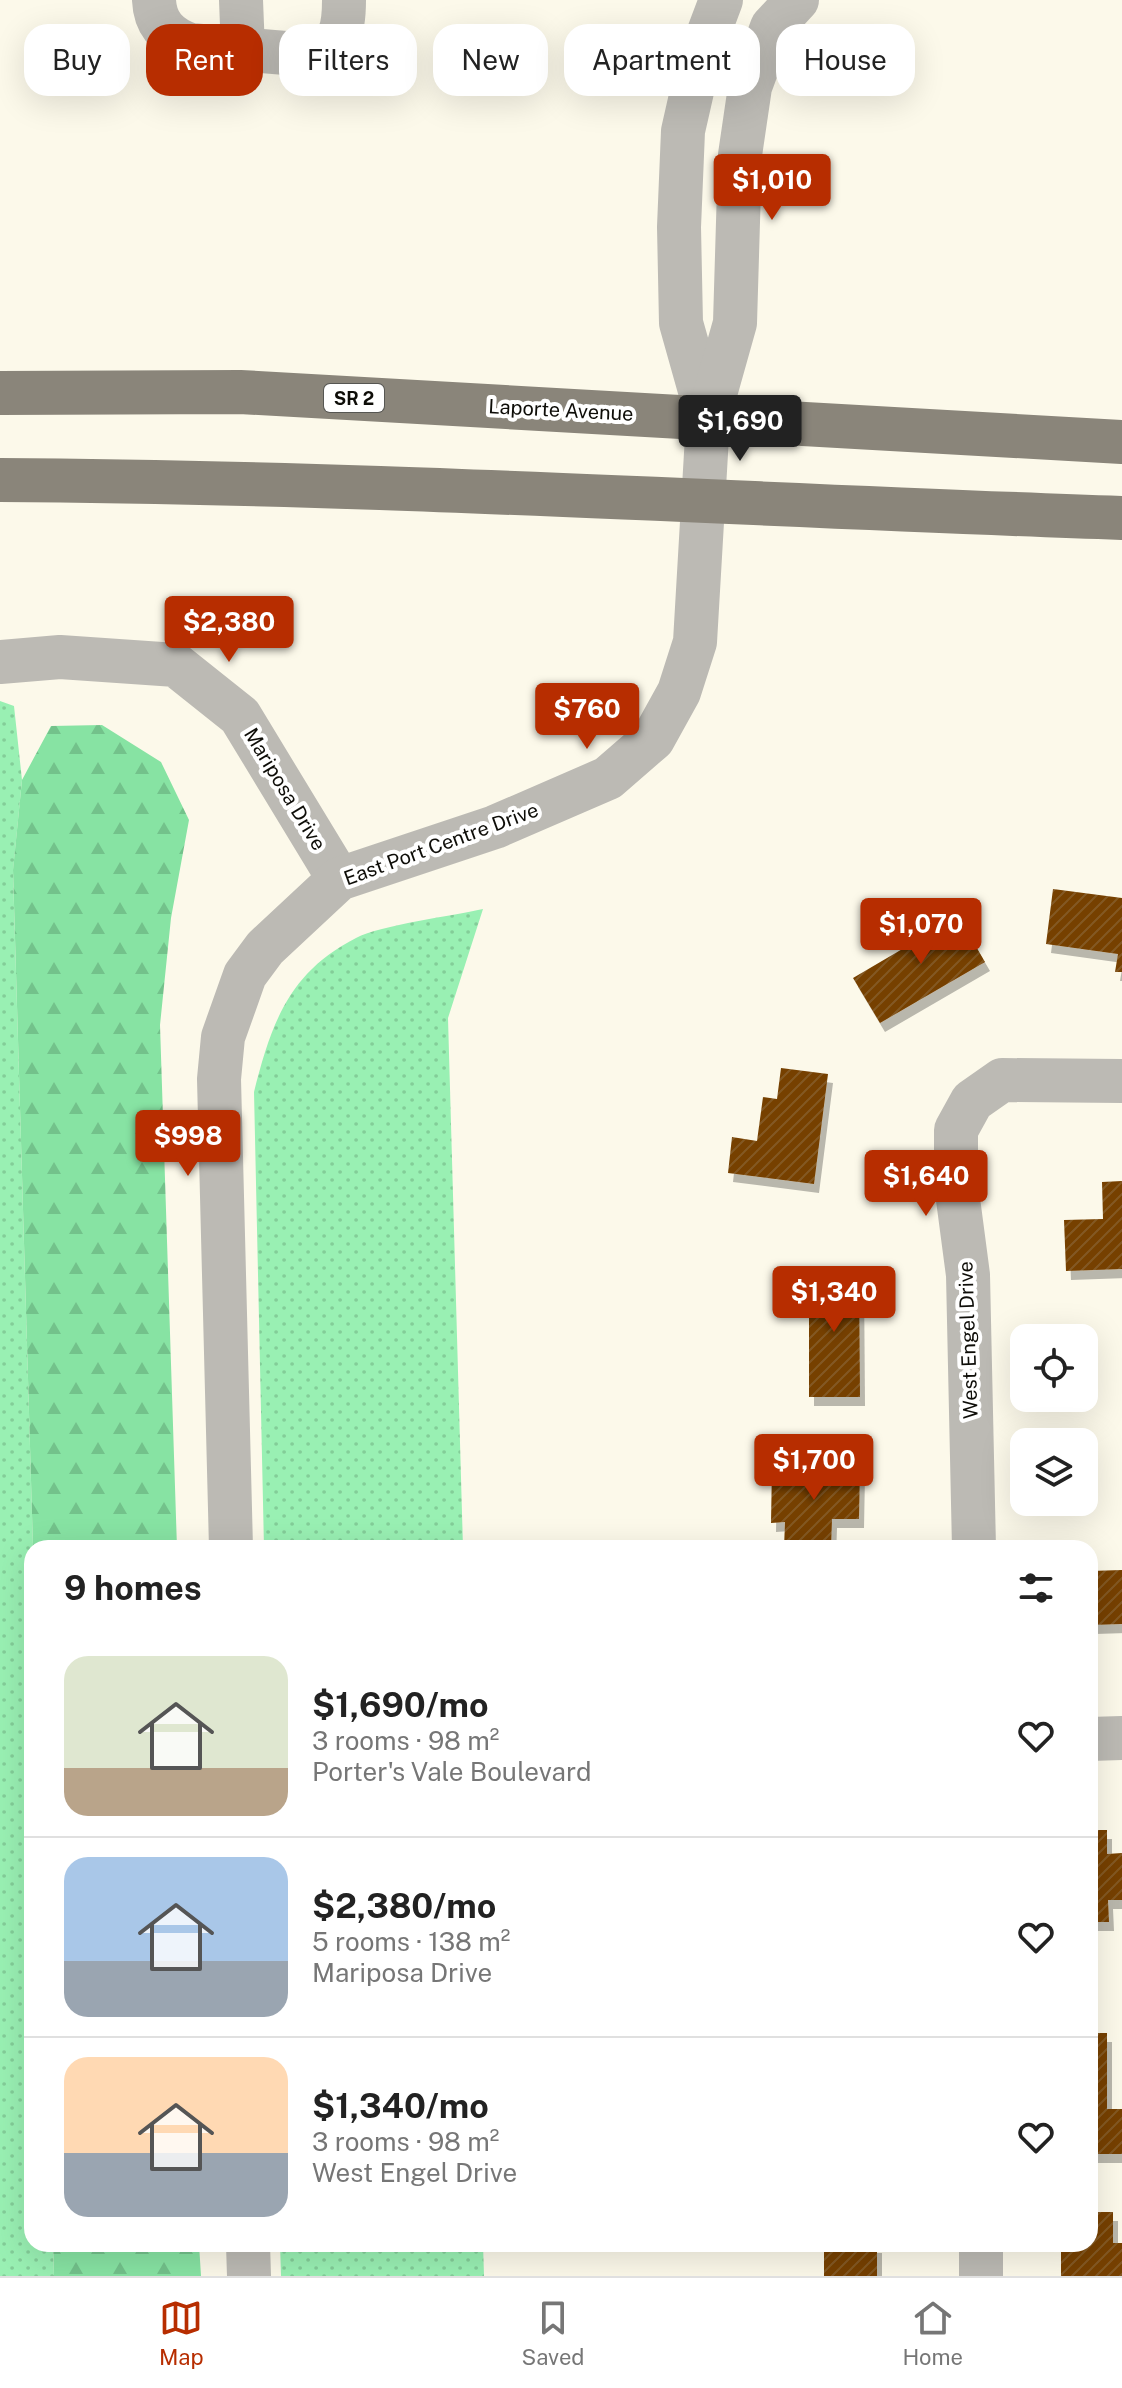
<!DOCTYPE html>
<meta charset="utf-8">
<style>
body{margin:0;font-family:"Public Sans",sans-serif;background:#f2f2f2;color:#222;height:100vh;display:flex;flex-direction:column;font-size:30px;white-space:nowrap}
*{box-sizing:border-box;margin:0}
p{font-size:26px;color:#767676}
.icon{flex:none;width:44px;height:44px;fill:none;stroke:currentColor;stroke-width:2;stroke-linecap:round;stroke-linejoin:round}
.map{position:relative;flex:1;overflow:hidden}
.drawer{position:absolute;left:24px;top:1540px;width:1074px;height:712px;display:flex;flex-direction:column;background:#fff;border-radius:24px;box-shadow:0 8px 32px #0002}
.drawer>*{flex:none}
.hud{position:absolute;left:24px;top:24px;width:1074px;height:72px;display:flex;gap:16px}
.buttons{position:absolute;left:1010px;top:1324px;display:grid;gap:16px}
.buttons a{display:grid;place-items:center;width:88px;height:88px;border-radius:16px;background:#fff;box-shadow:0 8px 32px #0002;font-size:40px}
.price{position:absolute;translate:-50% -68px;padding:0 18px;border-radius:8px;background:#b72d00;color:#fff;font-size:26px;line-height:52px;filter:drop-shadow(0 2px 4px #0008)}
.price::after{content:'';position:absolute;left:50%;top:48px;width:24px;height:18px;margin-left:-12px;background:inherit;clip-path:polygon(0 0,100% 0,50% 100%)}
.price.active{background:#222;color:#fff}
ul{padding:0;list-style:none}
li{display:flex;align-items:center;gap:24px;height:200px;padding:0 40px}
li+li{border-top:2px solid #e0e0e0}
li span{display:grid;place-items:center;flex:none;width:224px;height:160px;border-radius:24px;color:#555}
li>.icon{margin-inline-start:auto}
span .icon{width:96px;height:96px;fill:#fffc;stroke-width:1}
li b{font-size:34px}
h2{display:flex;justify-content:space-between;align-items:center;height:96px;padding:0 40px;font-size:34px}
.pill{padding:0 28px;border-radius:24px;background:#fff;box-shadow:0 8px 32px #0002;font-size:28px;line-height:72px}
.pill.active{background:#b72d00;color:#fff}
.tab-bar{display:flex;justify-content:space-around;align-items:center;height:112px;border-top:2px solid #e0e0e0;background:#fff;font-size:22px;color:#767676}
.tab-bar a{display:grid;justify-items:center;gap:4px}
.tab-bar .active{color:#b72d00}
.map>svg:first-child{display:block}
.grass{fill:url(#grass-dots)}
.forest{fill:url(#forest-firs)}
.building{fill:url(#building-hatch);filter:url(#shadow)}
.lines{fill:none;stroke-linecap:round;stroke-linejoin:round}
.minor{stroke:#bcbab4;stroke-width:44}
.major{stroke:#8a857a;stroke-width:44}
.labels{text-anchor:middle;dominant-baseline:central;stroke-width:8;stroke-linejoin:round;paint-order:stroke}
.shield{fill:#fff;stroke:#565652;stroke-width:2}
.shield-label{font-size:18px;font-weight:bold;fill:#0e0d08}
.street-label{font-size:20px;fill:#0e0d08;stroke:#fff}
</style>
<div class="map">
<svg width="1122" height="2276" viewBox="0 0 1122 2276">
<defs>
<pattern id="grass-dots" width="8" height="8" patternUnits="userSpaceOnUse" patternTransform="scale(2)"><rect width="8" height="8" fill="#99f0b3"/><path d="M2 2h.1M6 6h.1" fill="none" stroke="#83cd98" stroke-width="1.8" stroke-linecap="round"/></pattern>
<pattern id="forest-firs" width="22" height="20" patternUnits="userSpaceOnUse" patternTransform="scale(2)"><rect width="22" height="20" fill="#87e3a3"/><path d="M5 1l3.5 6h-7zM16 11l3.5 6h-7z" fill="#73c28b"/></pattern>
<pattern id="building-hatch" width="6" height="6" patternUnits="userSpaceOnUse" patternTransform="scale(2)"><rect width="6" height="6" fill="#764000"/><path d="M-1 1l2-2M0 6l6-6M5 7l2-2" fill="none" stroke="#835824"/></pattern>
<filter id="shadow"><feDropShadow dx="5" dy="9" stdDeviation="0" flood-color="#0004"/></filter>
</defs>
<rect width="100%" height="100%" fill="#fcf9ea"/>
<g class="grass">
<path d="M0,701L14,706L22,780L13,871L33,1548L32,2244H53L54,2276H0Z"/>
<path d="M483,909L448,1018L463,1548H264L254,1092C271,1024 289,972 356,938C381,925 452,916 483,909Z"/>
<path d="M280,2244H483L484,2276H281Z"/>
</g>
<g class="forest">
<path d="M102,725L161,762L189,820L171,918L160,1025L177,1548H33L13,870L22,780L51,726Z"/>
<path d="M53,2244H199L201,2276H54Z"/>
</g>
<g class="building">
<path d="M1053,889L1122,898V972H1115L1118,954L1046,944Z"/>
<path d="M950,902L985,962L880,1023L853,978L933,931L924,917Z"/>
<path d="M781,1068L828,1074L814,1184L728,1173L732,1137L757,1141L763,1097L777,1099Z"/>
<path d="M1122,1181V1269L1066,1271L1064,1220L1103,1219L1102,1182Z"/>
<path d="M859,1270L860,1397H809V1271Z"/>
<path d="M772,1466H860L859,1519H832L831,1548H784L785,1522L771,1523Z"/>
<path d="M1122,1570V1624L1090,1625V1571Z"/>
<path d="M1090,1830H1107V1854L1122,1853V1900H1108L1109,1922H1090Z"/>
<path d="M1090,2033H1107V2109H1122V2154H1090Z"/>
<path d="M1090,2212H1113V2243H1122V2276H1061V2244H1090Z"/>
<rect x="824" y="2244" width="53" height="32"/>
</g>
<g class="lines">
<g class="minor">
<path d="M154,0C155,24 168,37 190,45L310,55C341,49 344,28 344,0"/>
<path d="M241,0L243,50"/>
<path d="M708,419L681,323L679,227L683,131L700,56L721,0"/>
<path d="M0,662L60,657L176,665L240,716L339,879"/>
<path d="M231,1548L219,1079L223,1037L245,975L265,948L339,879L495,827L608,778L653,739L679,692L695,642L708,419L735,323L740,155L750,87L772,27L797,0"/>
<path d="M974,1548L968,1275L956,1184V1130L972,1101L1002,1080L1122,1081"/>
<path d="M1090,1739L1122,1738"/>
<path d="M248,2244L249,2276"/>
<path d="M981,2244V2276"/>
</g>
<g class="major">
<path d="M0,393L240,392L1122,442"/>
<path d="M0,480C374,482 748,505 1122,518"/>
</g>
</g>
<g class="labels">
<rect class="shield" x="324" y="384" width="60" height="28" rx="6"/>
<g class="shield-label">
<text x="354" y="398">SR 2</text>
</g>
<g class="street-label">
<text transform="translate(561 410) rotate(3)">Laporte Avenue</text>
<text transform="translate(285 789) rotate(59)">Mariposa Drive</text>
<text transform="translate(441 844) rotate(-20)">East Port Centre Drive</text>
<text transform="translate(968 1340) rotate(-92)">West Engel Drive</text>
</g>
</g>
</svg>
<div class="buttons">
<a><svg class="icon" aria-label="locate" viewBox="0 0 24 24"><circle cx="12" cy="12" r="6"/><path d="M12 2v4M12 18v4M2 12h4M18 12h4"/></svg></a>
<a><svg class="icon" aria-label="layers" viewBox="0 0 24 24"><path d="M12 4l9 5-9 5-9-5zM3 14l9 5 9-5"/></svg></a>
</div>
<b class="price" style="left:772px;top:222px">$1,010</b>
<b class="price active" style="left:740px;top:463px">$1,690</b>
<b class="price" style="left:229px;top:664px">$2,380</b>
<b class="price" style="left:587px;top:751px">$760</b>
<b class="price" style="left:921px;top:966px">$1,070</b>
<b class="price" style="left:188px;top:1178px">$998</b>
<b class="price" style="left:926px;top:1218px">$1,640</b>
<b class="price" style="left:834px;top:1334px">$1,340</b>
<b class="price" style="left:814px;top:1502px">$1,700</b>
<div class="hud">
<a class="pill">Buy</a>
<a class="pill active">Rent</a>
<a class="pill">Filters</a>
<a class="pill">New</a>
<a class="pill">Apartment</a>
<a class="pill">House</a>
</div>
<section class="drawer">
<h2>9 homes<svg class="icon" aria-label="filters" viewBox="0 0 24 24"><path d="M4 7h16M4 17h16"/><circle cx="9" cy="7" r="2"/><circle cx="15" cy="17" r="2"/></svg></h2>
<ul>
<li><span style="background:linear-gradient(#dfe7d0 70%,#b9a48a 0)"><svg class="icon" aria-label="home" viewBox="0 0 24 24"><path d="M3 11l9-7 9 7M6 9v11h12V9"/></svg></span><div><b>$1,690/mo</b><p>3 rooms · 98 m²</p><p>Porter's Vale Boulevard</p></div><svg class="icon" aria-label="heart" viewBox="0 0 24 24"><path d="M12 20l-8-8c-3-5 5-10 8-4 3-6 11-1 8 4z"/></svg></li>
<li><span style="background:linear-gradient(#a9c7e8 65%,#9aa5b1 0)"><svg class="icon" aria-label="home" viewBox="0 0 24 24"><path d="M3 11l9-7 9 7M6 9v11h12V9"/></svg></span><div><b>$2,380/mo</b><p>5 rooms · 138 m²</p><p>Mariposa Drive</p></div><svg class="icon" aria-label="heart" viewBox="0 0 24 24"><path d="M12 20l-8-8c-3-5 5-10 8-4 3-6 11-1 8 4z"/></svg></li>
<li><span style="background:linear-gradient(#ffd9b3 60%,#9aa5b1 0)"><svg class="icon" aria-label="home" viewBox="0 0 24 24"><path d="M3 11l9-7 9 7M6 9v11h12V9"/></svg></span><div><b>$1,340/mo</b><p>3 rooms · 98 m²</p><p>West Engel Drive</p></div><svg class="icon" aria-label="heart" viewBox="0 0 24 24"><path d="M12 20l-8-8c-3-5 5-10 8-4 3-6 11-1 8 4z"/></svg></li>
</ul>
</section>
</div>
<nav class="tab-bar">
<a class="active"><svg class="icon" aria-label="map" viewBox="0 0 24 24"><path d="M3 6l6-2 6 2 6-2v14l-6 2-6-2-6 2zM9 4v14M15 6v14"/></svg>Map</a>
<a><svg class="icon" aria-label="saved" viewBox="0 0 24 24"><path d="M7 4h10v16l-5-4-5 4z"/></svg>Saved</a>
<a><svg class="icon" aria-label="home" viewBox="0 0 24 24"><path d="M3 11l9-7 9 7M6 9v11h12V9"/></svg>Home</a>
</nav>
